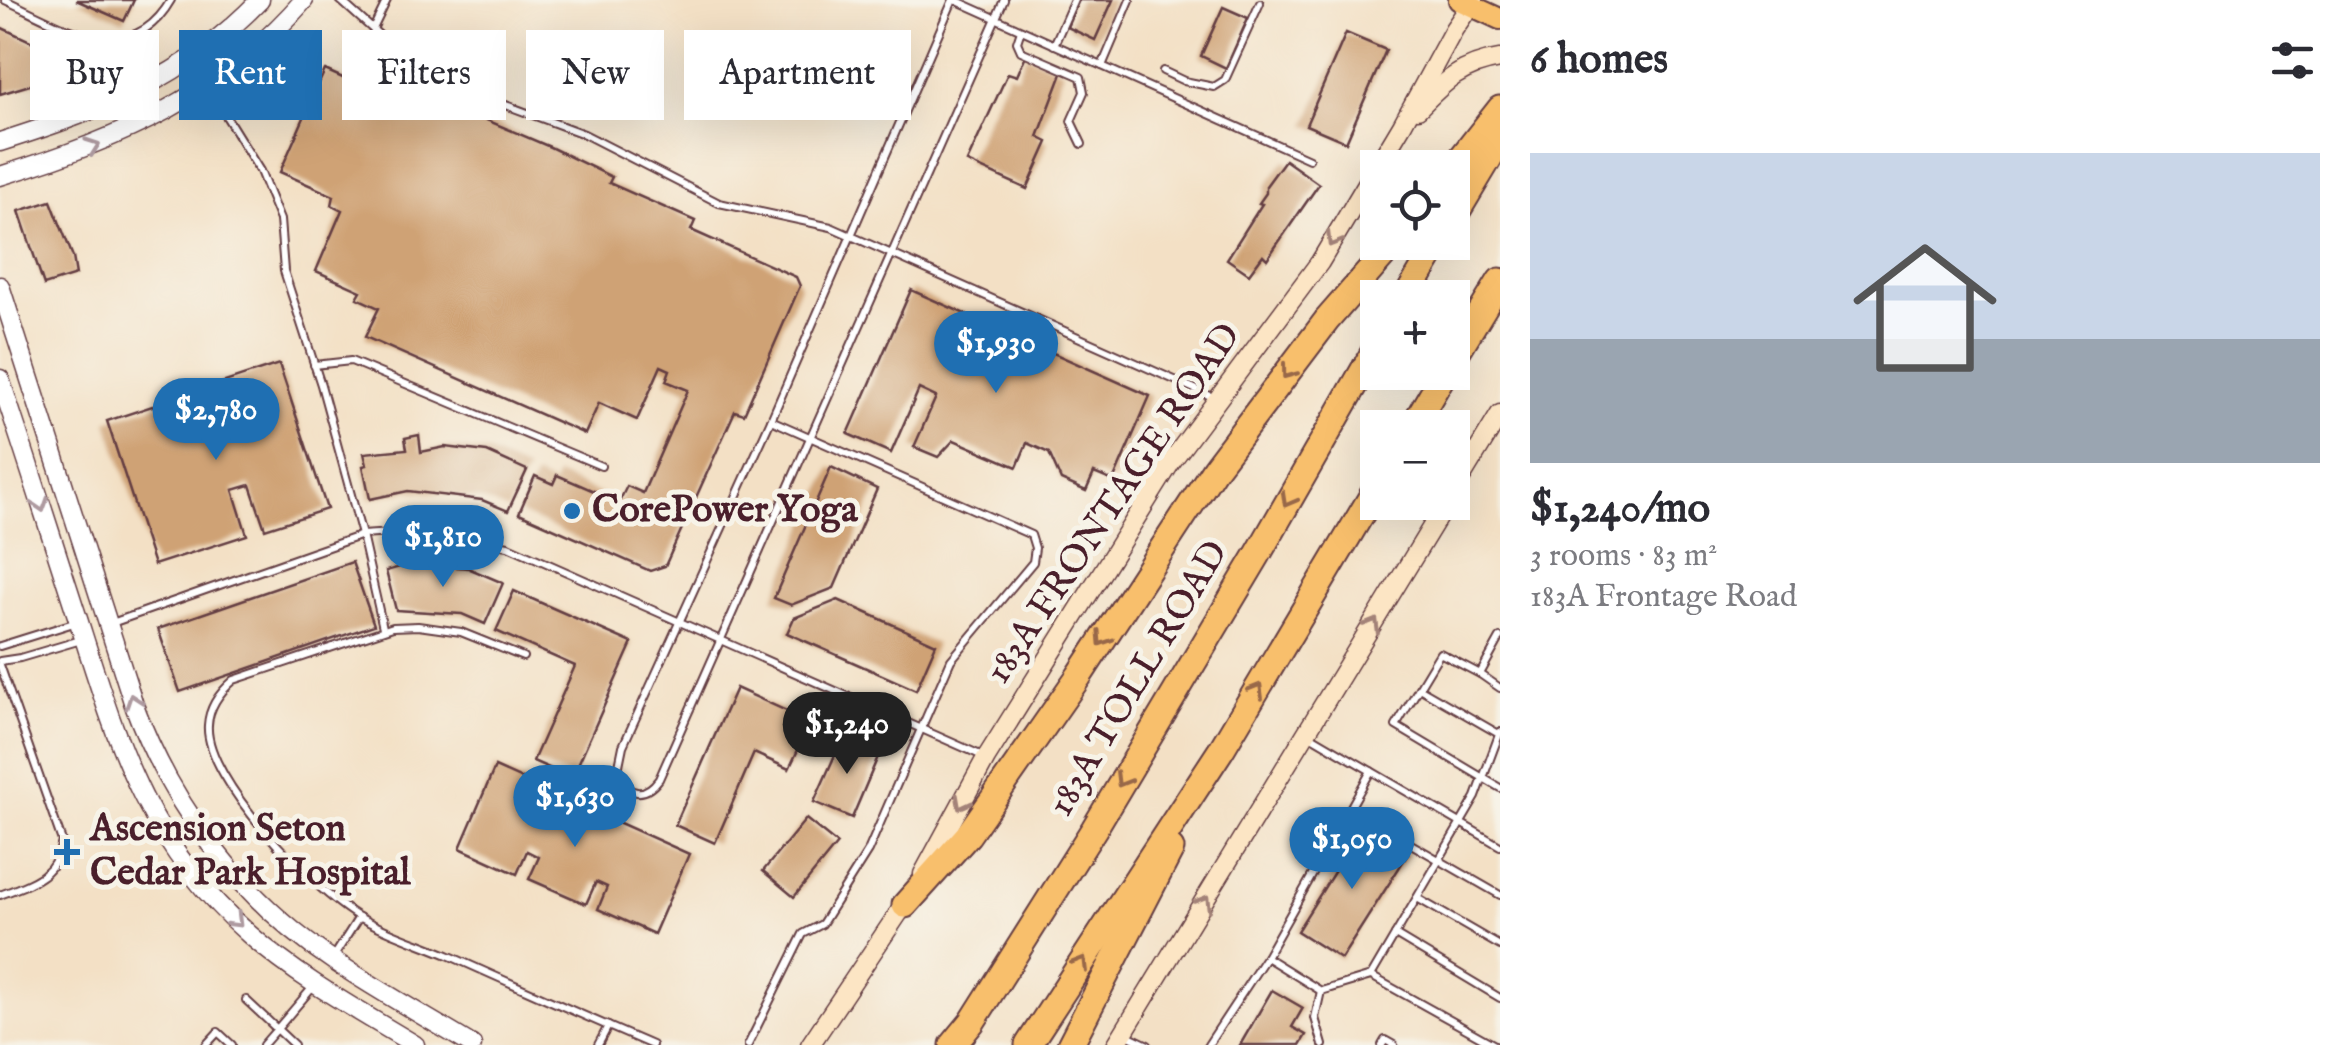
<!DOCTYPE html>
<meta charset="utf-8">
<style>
body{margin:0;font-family:"IM FELL English",serif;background:#f2f2f3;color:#2b2b33;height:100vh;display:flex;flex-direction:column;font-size:38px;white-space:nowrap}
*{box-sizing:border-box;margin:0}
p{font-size:32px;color:#7c7c81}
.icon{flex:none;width:55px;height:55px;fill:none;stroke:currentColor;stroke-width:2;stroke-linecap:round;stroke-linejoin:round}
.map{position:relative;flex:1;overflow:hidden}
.details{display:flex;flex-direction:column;background:#fff;width:850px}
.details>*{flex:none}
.guide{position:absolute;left:30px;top:30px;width:950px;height:90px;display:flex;gap:20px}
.buttons{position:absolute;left:1360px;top:150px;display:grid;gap:20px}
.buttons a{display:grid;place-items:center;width:110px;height:110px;border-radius:0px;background:#fff;box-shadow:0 10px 40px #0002;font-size:50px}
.price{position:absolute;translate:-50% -85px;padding:0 22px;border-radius:35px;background:#1f6fb2;color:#fff;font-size:32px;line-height:65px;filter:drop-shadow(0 2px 5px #0008)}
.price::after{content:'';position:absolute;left:50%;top:60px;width:30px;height:22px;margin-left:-15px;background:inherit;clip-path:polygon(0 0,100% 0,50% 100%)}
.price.current{background:#222;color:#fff}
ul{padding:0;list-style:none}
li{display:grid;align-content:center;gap:20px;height:530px;padding:0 30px}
li span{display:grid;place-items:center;height:310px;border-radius:0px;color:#555}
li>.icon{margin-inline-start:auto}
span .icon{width:180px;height:180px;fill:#fffc;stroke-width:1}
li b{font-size:42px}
h2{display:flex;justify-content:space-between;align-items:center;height:120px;padding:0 30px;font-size:42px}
.tag{padding:0 35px;border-radius:0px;background:#fff;box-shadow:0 10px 40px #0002;font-size:35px;line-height:90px}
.tag.current{background:#1f6fb2;color:#fff}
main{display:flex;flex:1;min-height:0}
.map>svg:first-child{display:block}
.building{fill:#cfa274}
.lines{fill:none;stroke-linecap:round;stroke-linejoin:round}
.service-casing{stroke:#633c42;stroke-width:10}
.tertiary-casing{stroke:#633c42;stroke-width:21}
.secondary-casing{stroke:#633c42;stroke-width:21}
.primary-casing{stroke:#633c42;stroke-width:24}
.motorway-casing{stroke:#633c42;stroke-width:29}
.service{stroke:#fff;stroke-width:6}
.tertiary{stroke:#fff;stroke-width:18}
.secondary{stroke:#fce5c4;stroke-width:18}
.primary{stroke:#f8bf6c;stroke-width:20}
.motorway{stroke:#f8bf6c;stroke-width:25}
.oneway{stroke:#ae9aa0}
.oneway2{stroke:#a38278}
.oneway3{stroke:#986748}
.poi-dot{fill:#1f6fb2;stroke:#f7f3e8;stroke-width:4}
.labels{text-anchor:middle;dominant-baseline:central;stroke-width:10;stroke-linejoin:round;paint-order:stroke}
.street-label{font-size:38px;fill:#4a1f2b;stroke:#f7f3e8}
.poi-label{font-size:38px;font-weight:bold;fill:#4a1f2b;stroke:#f7f3e8;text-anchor:start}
</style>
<main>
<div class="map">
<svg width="1500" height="1045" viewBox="0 0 1500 1045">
<rect width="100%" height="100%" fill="#f7f3e8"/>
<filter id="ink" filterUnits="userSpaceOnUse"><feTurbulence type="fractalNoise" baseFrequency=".01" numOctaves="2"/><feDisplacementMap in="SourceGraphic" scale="20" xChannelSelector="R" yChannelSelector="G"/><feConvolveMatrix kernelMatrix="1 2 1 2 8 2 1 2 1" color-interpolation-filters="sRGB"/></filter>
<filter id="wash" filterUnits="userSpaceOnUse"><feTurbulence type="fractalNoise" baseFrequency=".0048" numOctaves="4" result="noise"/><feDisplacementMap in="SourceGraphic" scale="40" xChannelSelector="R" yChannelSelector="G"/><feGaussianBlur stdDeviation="2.25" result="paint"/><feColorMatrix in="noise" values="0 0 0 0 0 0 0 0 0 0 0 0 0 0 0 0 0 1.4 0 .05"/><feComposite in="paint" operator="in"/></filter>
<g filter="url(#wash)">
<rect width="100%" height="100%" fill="#f3e0c5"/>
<g id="blocks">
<g class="building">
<path d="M76,0H134L124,21Z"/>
<path d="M1079,0H1113L1095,40L1067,27Z"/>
<path d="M1223,7L1248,18L1226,68L1201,56Z"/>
<path d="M0,27L61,55L50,79L0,94Z"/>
<path d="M1346,33L1386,50L1346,142L1306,125Z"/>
<path d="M1026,55L1063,71L1038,137L1048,142L1027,189L967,162L1008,73L1017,76Z"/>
<path d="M325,70L396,102L404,85L550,147L612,177L609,183L695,221L691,230L796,277L800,286L744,414L735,411L665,566L650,571L519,513L535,476L553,484L557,475L619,502L627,486L643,493L688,390L666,381L670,370L661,366L637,420L599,403L585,434L365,337L379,308L357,298L361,291L316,271L342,210L332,205L334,196L280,172Z"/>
<path d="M1285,160L1319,184L1267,259L1263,255L1249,274L1227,259L1262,204L1259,203L1266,193V186Z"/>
<path d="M51,201L73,257L76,275L44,285L19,211Z"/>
<path d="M911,290L1150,396L1113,481L1094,473L1086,491L1061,480L1049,453L1027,443L1017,467L954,440L938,457L914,447L936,397L919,389L891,453L848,434Z"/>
<path d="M279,364L327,509L265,529L250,485L233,490L247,535L154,565L107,421Z"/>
<path d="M419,435L421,452L445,447L487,452L527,470L508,511L482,500L408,491L370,499L363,466L367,465L364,453L407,449L405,438Z"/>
<path d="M831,467L877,489L834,588L791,605L774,598Z"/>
<path d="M352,562L374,625L180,692L158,629Z"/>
<path d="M413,563L468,568L503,583L485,624L462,614L396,610L386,571Z"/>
<path d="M514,591L632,643L572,778L533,761L575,666L496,631Z"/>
<path d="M838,600L936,644L916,690L787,633L794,618Z"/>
<path d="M736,688L811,722L789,769L754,753L715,843L675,825Z"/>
<path d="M844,735L880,752L852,818L814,802Z"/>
<path d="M495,767L689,854L654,934L598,909L607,887L596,882L586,904L529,879L539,857L527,851L517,874L460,848Z"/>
<path d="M806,819L837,844L794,897L763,871Z"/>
<path d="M1363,826L1408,854L1341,959L1297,931Z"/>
<path d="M1272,990L1303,1008L1292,1027L1306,1035L1300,1045H1240Z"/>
</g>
</g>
</g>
<g filter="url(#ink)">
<use href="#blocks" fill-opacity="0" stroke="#633c42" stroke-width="2.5"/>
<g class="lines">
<g class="service-casing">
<g id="service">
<path d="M5,0C61,25 129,73 171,0"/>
<path d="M340,0L406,59L444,82L584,134L719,203L831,227L1215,398"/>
<path d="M953,0L771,420L623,746L616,780C632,795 645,798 659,779L1004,0"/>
<path d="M955,0L1309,159"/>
<path d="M373,29L387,0"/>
<path d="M1021,30L1017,42L1021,51L1081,77L1084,92L1071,121L1082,144"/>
<path d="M1054,45L1074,0"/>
<path d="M1102,66L1130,0"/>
<path d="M1163,71L1184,81L1214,87L1225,80L1260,3"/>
<path d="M208,87L260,171L280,220L284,271L321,385L362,535L383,628"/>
<path d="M314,365L351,361L601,466"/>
<path d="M109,624L362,535C413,530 459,535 508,546L985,757"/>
<path d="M1500,638L1480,674L1440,653L1396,726L1500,788"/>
<path d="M0,646L77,622"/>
<path d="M523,657L461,632L418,626L393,627L234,680C220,692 209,706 208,725C204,779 314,891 359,917C387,933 420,943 450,956C517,986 584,1016 652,1045"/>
<path d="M0,661L20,658L81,640"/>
<path d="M0,665L62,841C56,877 31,883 0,895"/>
<path d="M1480,674L1500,688"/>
<path d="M1419,688L1499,734"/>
<path d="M1371,771L1500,846"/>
<path d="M1350,809L1500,895"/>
<path d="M1417,898L1500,946"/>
<path d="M1395,935L1500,998"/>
<path d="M1266,957L1321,991"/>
<path d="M333,958L359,917"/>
<path d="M1371,976L1495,1045"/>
<path d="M246,1000L277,1029L263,1045"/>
<path d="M1125,1034L1148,1045"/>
<path d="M206,1045L218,1032L232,1045"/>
<path d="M294,1045L277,1029L313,987"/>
<path d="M598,1045L608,1026"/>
<path d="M748,1045L803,934L822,924L868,851L951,660L1033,562L1035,548L1031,535L771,420"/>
<path d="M1208,1045L1266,957L1371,771L1308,734"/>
<path d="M1323,1045L1315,1018L1321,991L1371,976L1476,797L1500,732"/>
<path d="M1382,1045L1385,1040L1394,1045"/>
</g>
</g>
<g class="tertiary-casing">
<g id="tertiary">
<path d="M0,142C103,109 183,80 260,0"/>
<path d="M0,176C118,140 221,96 304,0"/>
<path d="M0,286L134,705C172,808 242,900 334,961C379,991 426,1017 472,1045"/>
<path d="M0,379C27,459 52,539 78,619C118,745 146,844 250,935C300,979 359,1011 415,1045"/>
</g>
</g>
<g class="secondary-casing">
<g id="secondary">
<path d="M1418,109C1445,81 1461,65 1500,59"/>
<path d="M1452,493L1500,414"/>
<path d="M923,874L986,758L1171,462L1320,262L1402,125L1454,29L1474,0"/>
<path d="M810,1045L910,896"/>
<path d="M1116,1045L1447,502"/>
</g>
</g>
<g class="primary-casing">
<path id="primary" d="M1459,0L1500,19"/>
</g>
<g class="motorway-casing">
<g id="motorway">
<path d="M1452,170L1500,109"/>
<path d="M1452,220L1500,140"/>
<path d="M1406,298L1439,242"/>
<path d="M1452,360L1500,281"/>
<path d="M1412,428L1445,372"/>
<path d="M905,905L968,835L1079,676L1215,468L1327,320L1395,242"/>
<path d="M953,1045L972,1022L1094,829L1257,556L1378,345"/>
<path d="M1028,1045L1221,750L1378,486"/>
<path d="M1070,1045L1171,849"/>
</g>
</g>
<use href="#service" class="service"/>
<use href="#tertiary" class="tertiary"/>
<use href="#secondary" class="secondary"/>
<use href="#primary" class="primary"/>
<use href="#motorway" class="motorway"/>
</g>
<defs><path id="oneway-chevron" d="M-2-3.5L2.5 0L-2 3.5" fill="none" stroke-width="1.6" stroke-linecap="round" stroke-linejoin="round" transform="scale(2.5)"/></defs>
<g class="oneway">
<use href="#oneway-chevron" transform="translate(93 146) rotate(-20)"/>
<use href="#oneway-chevron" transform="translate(41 505) rotate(72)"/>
<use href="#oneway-chevron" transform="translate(133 701) rotate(-109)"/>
<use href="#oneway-chevron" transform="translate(236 921) rotate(45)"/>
</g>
<g class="oneway2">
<use href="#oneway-chevron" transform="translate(1333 240) rotate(121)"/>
<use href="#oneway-chevron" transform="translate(1373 625) rotate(-59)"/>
<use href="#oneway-chevron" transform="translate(962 803) rotate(118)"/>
<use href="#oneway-chevron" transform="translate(1204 902) rotate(-59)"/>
</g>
<g class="oneway3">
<use href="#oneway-chevron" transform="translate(1288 372) rotate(127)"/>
<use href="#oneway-chevron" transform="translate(1288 500) rotate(119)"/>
<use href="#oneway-chevron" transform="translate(1103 639) rotate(123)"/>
<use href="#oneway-chevron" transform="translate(1257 690) rotate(-59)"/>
<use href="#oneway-chevron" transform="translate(1122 780) rotate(121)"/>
<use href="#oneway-chevron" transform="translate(1081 963) rotate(-59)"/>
</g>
</g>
<g class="poi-dot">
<circle cx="572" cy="511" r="10"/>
<path d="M62 837h10v10h10v10h-10v10h-10v-10h-10v-10h10z"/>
</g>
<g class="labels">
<g class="street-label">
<text transform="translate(1114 504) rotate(-56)">183A FRONTAGE ROAD</text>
<text transform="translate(1139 679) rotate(-59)">183A TOLL ROAD</text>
</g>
<g class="poi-label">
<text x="592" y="511">CorePower Yoga</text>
<text x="90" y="830">Ascension Seton<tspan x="90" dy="44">Cedar Park Hospital</tspan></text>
</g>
</g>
</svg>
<div class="buttons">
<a><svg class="icon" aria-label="locate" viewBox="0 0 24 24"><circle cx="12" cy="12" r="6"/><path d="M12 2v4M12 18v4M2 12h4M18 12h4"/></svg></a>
<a>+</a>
<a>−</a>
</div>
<b class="price" style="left:996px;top:396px">$1,930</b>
<b class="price" style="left:216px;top:463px">$2,780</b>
<b class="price" style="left:443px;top:590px">$1,810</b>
<b class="price current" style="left:847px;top:777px">$1,240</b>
<b class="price" style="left:575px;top:850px">$1,630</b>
<b class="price" style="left:1352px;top:892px">$1,050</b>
<div class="guide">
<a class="tag">Buy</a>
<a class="tag current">Rent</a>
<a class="tag">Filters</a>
<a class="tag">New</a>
<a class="tag">Apartment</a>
</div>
</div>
<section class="details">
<h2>6 homes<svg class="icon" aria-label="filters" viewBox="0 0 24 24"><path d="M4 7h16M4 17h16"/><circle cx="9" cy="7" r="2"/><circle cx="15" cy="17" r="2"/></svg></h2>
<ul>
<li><span style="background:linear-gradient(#c9d6e8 60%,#9aa5b1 0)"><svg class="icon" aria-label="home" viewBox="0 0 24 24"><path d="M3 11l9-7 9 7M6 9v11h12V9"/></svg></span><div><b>$1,240/mo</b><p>3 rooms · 83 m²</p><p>183A Frontage Road</p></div></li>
</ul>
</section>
</main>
